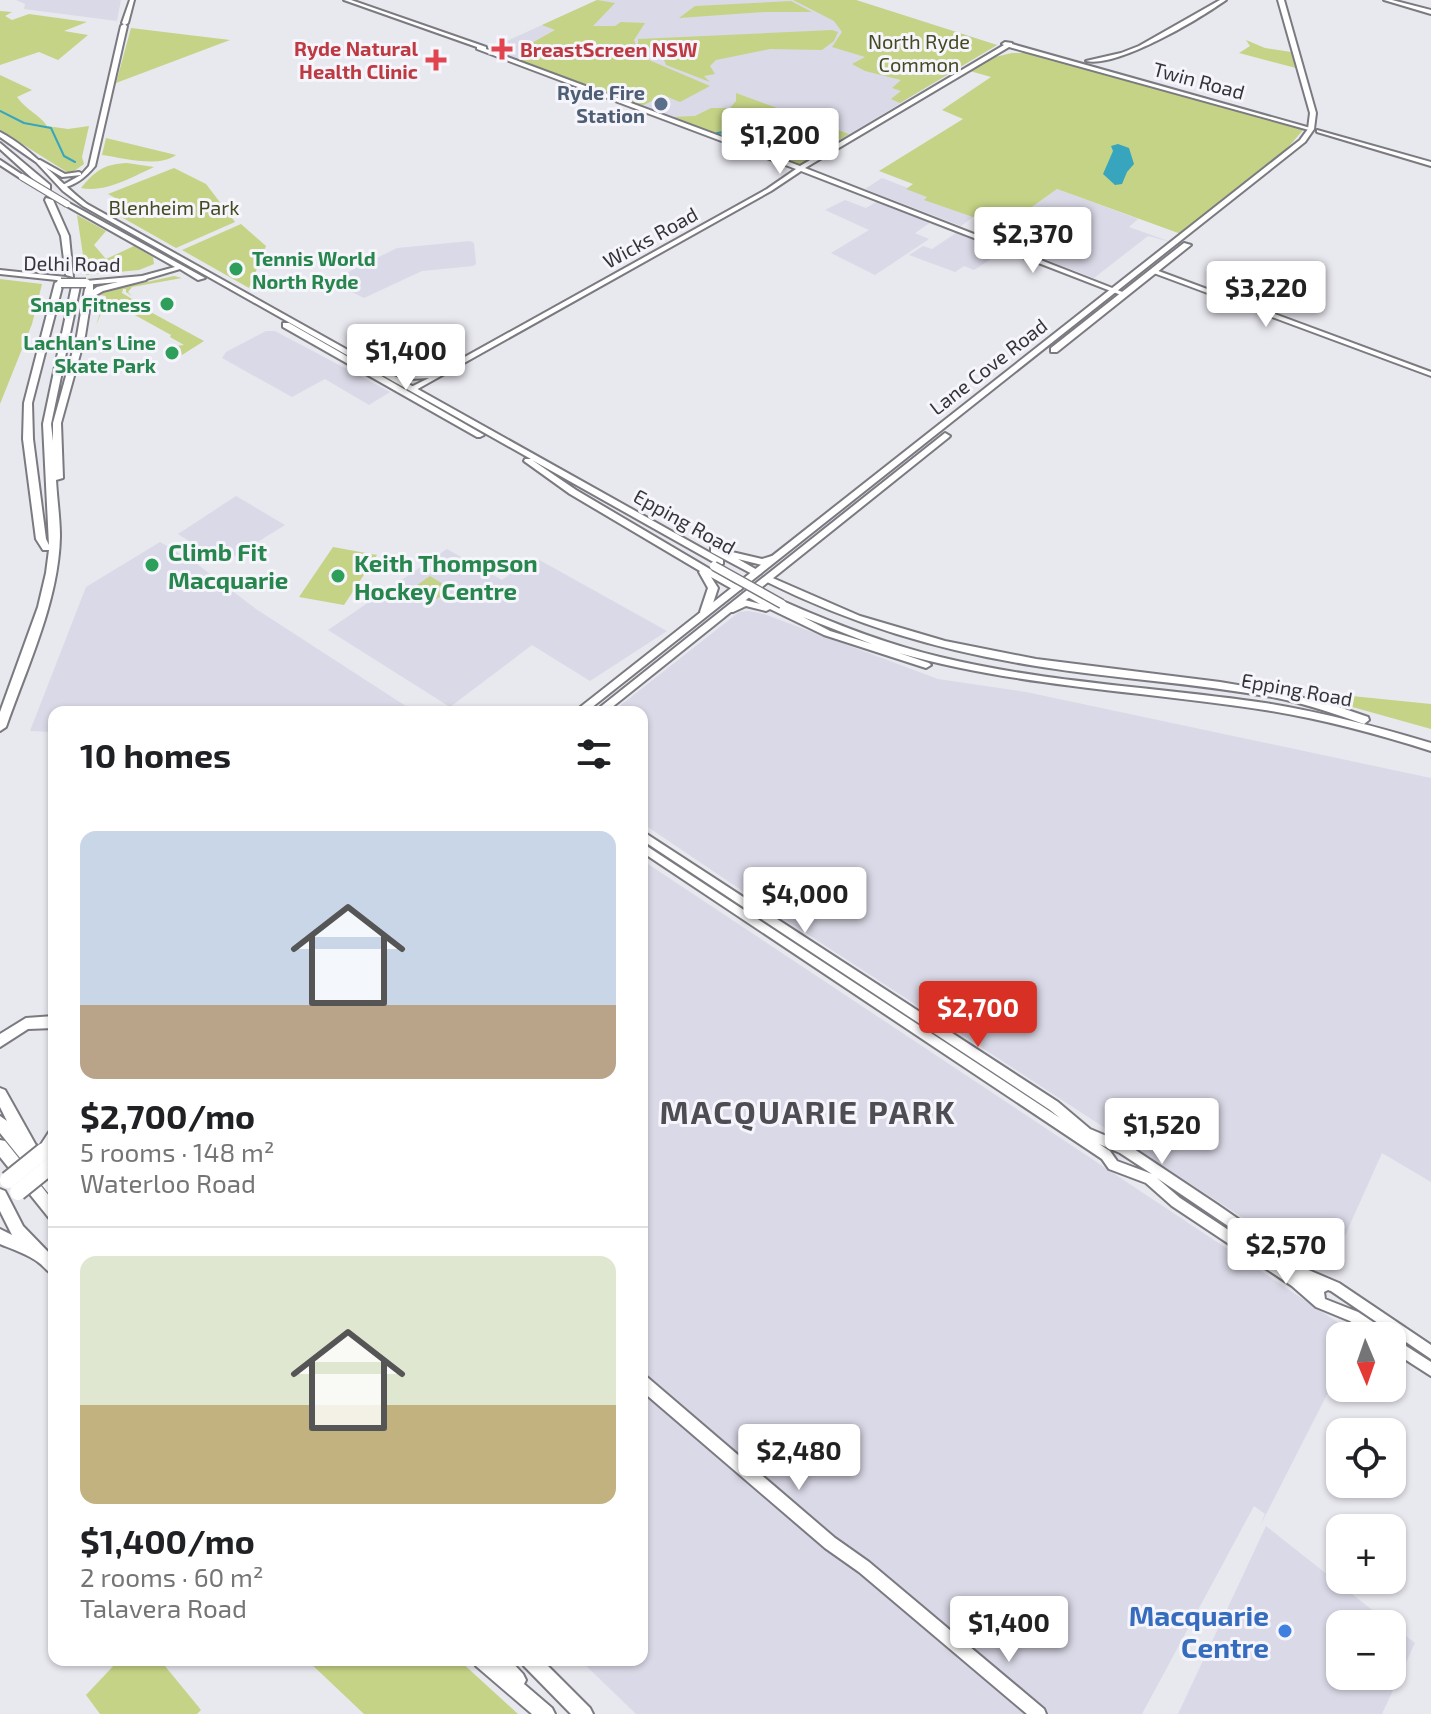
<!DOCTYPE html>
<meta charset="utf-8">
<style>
body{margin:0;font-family:"Exo 2",sans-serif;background:#f2f2f2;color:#202124;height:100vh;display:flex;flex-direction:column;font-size:30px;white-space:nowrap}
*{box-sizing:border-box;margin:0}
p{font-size:26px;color:#757577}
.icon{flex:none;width:44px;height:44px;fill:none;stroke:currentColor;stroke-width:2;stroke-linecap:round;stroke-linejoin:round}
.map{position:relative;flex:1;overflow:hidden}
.side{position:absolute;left:48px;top:706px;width:600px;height:960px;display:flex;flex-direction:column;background:#fff;border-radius:16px;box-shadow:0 2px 6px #0004}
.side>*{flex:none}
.needle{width:52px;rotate:178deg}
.fabs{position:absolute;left:1326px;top:1322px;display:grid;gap:16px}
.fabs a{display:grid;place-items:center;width:80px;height:80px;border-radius:16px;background:#fff;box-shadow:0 2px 6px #0004;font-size:40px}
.price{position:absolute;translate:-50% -68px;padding:0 18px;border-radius:8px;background:#fff;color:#222;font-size:26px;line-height:52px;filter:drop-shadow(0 2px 4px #0008)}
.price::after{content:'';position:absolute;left:50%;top:48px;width:24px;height:18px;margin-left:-12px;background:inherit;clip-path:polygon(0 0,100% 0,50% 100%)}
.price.on{background:#d93025;color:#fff}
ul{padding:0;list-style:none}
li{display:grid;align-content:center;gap:16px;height:424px;padding:0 32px}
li+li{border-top:2px solid #e0e0e0}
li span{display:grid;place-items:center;height:248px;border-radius:16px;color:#555}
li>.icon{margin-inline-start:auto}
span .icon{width:144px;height:144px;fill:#fffc;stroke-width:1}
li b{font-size:34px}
h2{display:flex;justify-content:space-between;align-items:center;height:96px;padding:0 32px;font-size:34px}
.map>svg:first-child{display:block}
.built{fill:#dad9e7}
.green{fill:#c5d386}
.water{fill:#37a5bd}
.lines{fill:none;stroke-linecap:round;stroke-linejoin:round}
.stream{stroke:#37a5bd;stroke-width:2}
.secondary-casing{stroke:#7a7a80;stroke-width:4}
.primary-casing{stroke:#7a7a80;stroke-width:4}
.highway-casing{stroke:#7a7a80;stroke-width:4}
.secondary{fill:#fff;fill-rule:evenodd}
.primary{fill:#fff;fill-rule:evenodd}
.highway{fill:#fff;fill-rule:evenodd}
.primary-bridge-far1-casing{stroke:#7a7a80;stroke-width:8;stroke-linecap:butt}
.primary-bridge-casing{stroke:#7a7a80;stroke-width:11;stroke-linecap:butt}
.highway-bridge-casing{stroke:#7a7a80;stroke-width:20;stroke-linecap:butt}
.primary-bridge-far1{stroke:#fff;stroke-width:6}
.primary-bridge{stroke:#fff;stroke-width:8}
.highway-bridge{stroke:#fff;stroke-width:16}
.health-dot{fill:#e0444e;stroke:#f6f5fc;stroke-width:3}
.service-dot{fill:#5c6f8a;stroke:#f6f5fc;stroke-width:3}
.leisure-dot{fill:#2e9e5b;stroke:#f6f5fc;stroke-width:3}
.shop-dot{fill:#3f7fe0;stroke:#f6f5fc;stroke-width:3}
.labels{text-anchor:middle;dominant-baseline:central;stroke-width:6;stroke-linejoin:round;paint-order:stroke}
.far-park-label{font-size:20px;fill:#434a20;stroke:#f6f5fc}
.far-health-label{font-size:20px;font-weight:bold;fill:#be3a42;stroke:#f6f5fc;text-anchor:end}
.far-street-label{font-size:20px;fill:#353437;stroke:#f6f5fc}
.far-service-label{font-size:20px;font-weight:bold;fill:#4e5e75;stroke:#f6f5fc;text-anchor:end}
.far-leisure-label{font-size:20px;font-weight:bold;fill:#27864d;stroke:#f6f5fc;text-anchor:end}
.leisure-label{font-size:24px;font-weight:bold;fill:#27864d;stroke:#f6f5fc;text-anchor:start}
.near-shop-label{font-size:28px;font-weight:bold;fill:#366cbe;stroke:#f6f5fc;text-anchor:end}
.district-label{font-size:32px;font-weight:bold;letter-spacing:2px;fill:#4e4d53;stroke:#f6f5fc}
</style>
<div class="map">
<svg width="1431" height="1714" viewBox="0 0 1431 1714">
<rect width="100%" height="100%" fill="#e8e8ef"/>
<g class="built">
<path d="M16,0H121L117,21L24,9L25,4Z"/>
<path d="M597,0H856L997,45L800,164L489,49Z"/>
<path d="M882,178L908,188L973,217L961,226L865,189Z"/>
<path d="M1057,189L1138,219L1129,227L1171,242L1148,236L1094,278L990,238Z"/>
<path d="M845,200L866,208L878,201L931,222L915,233L929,239L875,275L831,253L869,230L825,210Z"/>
<path d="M956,233L1002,252L974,270L964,266L955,272L909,255L923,246L932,249Z"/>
<path d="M470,241L474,243L476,264L473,266L422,271L364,298L330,281L397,248Z"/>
<path d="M266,331H275L390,392L369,405L325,379L292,397L222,358L226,352Z"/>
<path d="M236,496L285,525L224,563L178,534Z"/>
<path d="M160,542L197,564L256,609L415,712H54V732L30,731L86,587Z"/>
<path d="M447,549L502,580L534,557L667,631L590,681L532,645L450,707L328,630Z"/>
<path d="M748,611L764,614L938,679L1026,692L1431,778V1182L1382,1153L1330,1269L1323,1270L769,909L642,823V712H612L739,612Z"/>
<path d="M642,860L1357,1335L1340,1336V1369L1260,1526L1265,1514L1254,1506L1142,1714H636L580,1660H642Z"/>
<path d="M1266,1526L1390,1624H1340V1676H1392V1625L1415,1643L1382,1714H1178Z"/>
</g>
<g class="green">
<path d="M597,0L615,3L593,26H615L621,22L645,23L634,40L638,50L649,60L710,86L680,102L663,95L642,106L517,60L529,53L521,49L555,30L542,25Z"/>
<path d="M793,0H856L997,45L900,103L891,99L901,91L892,88L901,80L865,71L852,64L865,57L832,47L842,32L834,21Z"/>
<path d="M791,1L812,12H765L679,18L695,6Z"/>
<path d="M0,11L12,12L5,16L12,20L29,14L87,22L64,31L88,35L58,60L39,52L0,65Z"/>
<path d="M131,28L230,40L116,83Z"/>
<path d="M832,30L838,32L834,41L822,50L770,49L716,60L710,66L715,74L704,76L710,82L666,65L661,52L671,53L672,50L666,49L672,40L656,41L651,48L638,46V39Z"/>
<path d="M1246,40L1265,48L1291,52L1296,68L1239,53L1250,46Z"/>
<path d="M1012,53H1031L1303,130L1285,151L1181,234L1057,189L1011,222L982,212L973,217L924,200L927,197L906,189L913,184L879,171L963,119L942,110L991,77L970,71L995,57Z"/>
<path d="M0,75L32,90L17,97C26,110 39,114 47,126L68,129L89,126L82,157L84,164L70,174L0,130Z"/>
<path d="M736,93L849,134L800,164L672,117L695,116L711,108H730L736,101Z"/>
<path d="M106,138L176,155C158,168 124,158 102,155Z"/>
<path d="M127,163L154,167C132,177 106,193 81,188C95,171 104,164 127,163Z"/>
<path d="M174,168L206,184L235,222L176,248L116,214L132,207L108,194Z"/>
<path d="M77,215L106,231L94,245L106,259L134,246L153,257L154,264L139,270L86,275Z"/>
<path d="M241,224L266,246L249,288L182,250Z"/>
<path d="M174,276L182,278L132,287L128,292L132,296L126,292V289H123L122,293L137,302L121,299L117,304L106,303L96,325L106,296L100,295L102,292Z"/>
<path d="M0,279L42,284L32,324L0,404Z"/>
<path d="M145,309L204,341L182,355L175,346L184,345L170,337L171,335L133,314Z"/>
<path d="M333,547L377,555L344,605L299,597Z"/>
<path d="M430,576L451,589L428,605L407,592Z"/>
<path d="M1312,692L1431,704V729L1313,696Z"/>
<path d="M119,1660H160L201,1710L197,1714H100L86,1695Z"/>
<path d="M307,1660H459L518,1714H364Z"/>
</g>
<path class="water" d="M1118,144L1129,148L1134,164L1127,172L1122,184L1115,185L1103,174L1113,151L1111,146Z"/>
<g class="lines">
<g class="stream">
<path d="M0,111L24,123L51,128L64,156L75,162"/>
<path d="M717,133L747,129L784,132"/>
</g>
<g class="secondary-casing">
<g id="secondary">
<path d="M130,0H134L128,23L125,25L122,23Z"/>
<path d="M344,0H351L486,47V49L800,166L1004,45L1002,44L1005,42L1012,43V44L1314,129L1309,130L1009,47L805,168L1125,293V295H1121L801,171L771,191L414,391L410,389L411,387L429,378L410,379L376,370L380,368L410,375L436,373L767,189L796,169L477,49V47Z"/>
<path d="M1220,0H1226C1199,19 1118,68 1086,61L1121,53L1139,46Z"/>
<path d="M1384,0H1392L1431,10V14Z"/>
<path d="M124,24L127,26L95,166C86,177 75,186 61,188V186L81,175L62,177L35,161L40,160L65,174L79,172L81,173V175L89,166L121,26Z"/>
<path d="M1317,130L1431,162V166L1317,132Z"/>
<path d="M1153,269L1431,372V376L1151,272V270Z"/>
<path d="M642,831L1058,1102L1090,1129L1128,1145L1218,1205L1273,1243L1299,1266L1339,1283L1431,1345V1359L1331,1291L1328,1290L1324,1292L1325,1299L1358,1312L1388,1332L1389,1336H1372L1350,1321L1316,1307L1292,1286L1172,1206L1146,1183L1109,1169L1102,1159L642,852V843L1060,1118L1050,1110L642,840ZM1099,1144L1120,1153L1152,1174L1117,1161L1110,1151ZM1157,1178L1265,1251L1277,1262L1180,1198Z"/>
<path d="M1392,1337L1431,1362V1376L1392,1351Z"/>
<path d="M642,1375L647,1377L835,1538L869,1562L1044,1709L1046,1714H1027L859,1572L825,1548L642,1391Z"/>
</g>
</g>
<g class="primary-casing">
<g id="primary">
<path d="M0,132C34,150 57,181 87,204L723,560V564H717L532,460L576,490L742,588L740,590H734L711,577L718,588L710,612L708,614H702L700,612L708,588L699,572L700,571L570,494L524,461L525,459H531L83,206L63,191L36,162L0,137Z"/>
<path d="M0,160L24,176V178H20L0,165Z"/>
<path d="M65,203H69L205,278L198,280L180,269L143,280L83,285V281H86L142,276L175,267L65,205Z"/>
<path d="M0,270L66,277L70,279L66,281L0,274Z"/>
<path d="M283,323H289L484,435L480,437H477L283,327Z"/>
<path d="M714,547L728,554L732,552L762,559L772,556L777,559L775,561L762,565L738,559L759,571L761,573L756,576L711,552V548Z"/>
<path d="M768,576L860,616L945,641L1036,659L1220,682L1279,692L1336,706L1368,717L1369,720L1364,724C1335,714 1307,704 1277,698C1197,683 1116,679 1036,666C937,650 854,625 765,581V577Z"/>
<path d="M749,591L778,604L779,602H785C835,624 886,644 940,657C1047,683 1157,687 1265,703C1322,712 1377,727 1431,743V751C1377,734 1322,719 1265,710C1143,691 1019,687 899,653L929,663L931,665L926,668L824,635L770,609L766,611L746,606L733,612H727L725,610L727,608L745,600L760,604L746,596L744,594ZM803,617L872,644L830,631Z"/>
</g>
</g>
<g class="highway-casing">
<g id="highway">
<path d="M1278,0H1284L1316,113L1314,129L1305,142L586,712H574L1300,140L1308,129L1310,113Z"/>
<path d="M0,133L6,136L0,137Z"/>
<path d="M0,143L50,185V189H44L0,149Z"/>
<path d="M46,198L53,200L69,236L73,277L66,275L61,236L45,200Z"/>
<path d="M1184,243L1191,245L1057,352H1051V348Z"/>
<path d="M143,276L147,278L146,280L103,291L91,298L85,336L61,423L63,478L56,480C57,499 60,518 60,536C59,600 27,667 6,727L0,731V712L38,607L46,573L49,550H43L36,539L23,439L24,403L55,283L59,281L63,283L32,403L33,439L46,539L49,545L43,424L72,286L76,284L80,286L51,424L53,441V423L77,336L86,283L93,281V290L97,287Z"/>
<path d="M945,433L950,436L948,438L606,712H594Z"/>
<path d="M54,1016V1028L28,1029L0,1047V1034L26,1018Z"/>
<path d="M0,1088L5,1090L38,1149L49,1132L54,1130V1148L49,1156L42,1157L46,1165L45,1167L54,1178V1196L49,1194L0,1133V1116L7,1121L0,1107Z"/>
<path d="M0,1140L5,1141L54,1202V1220L49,1218L0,1157Z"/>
<path d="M0,1189L5,1191L23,1226L54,1258V1275C47,1272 44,1266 38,1262C29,1255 12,1249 0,1244V1229L12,1235L0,1211Z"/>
<path d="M473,1660H510L523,1674L526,1680L524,1684L552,1708L555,1714H532L476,1666Z"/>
<path d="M521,1660H542L590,1708L593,1714H571L524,1666Z"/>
</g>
</g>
<use href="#secondary" class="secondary"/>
<use href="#primary" class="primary"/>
<use href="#highway" class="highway"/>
<g class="primary-bridge-far1-casing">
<path id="primary-bridge-far1" d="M22,177L67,204"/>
</g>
<g class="primary-bridge-casing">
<g id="primary-bridge">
<path d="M61,283H86"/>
<path d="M714,566L782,604"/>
</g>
</g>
<g class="highway-bridge-casing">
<g id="highway-bridge">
<path d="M8,1180L44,1151"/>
<path d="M18,1192L54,1163"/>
</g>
</g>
<use href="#primary-bridge-far1" class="primary-bridge-far1"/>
<use href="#primary-bridge" class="primary-bridge"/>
<use href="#highway-bridge" class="highway-bridge"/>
</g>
<g class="health-dot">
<path d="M498 37h8v8h8v8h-8v8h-8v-8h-8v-8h8z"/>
<path d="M432 48h8v8h8v8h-8v8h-8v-8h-8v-8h8z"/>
</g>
<circle class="service-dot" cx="661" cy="104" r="8"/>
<g class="leisure-dot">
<circle cx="236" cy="269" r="8"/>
<circle cx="167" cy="304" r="8"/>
<circle cx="172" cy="353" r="8"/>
<circle cx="152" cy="565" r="8"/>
<circle cx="338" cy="576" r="8"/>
</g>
<circle class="shop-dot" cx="1285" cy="1631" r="8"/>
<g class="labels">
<g class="far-park-label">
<text x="919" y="41">North Ryde<tspan x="919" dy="23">Common</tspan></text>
<text x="174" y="207">Blenheim Park</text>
</g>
<g class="far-health-label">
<text x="418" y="48">Ryde Natural<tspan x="418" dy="23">Health Clinic</tspan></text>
<text x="520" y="49" text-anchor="start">BreastScreen NSW</text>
</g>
<g class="far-street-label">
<text transform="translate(1199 80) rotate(15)">Twin Road</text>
<text transform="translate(650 237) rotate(-29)">Wicks Road</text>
<text transform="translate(72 263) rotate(1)">Delhi Road</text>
<text transform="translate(988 366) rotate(-38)">Lane Cove Road</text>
<text transform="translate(685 521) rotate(29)">Epping Road</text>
<text transform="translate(1297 689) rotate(10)">Epping Road</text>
</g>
<g class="far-service-label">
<text x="645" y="92">Ryde Fire<tspan x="645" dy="23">Station</tspan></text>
</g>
<g class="far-leisure-label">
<text x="252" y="258" text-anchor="start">Tennis World<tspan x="252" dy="23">North Ryde</tspan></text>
<text x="151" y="304">Snap Fitness</text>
<text x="156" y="342">Lachlan's Line<tspan x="156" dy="23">Skate Park</tspan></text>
</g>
<g class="leisure-label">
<text x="168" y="551">Climb Fit<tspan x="168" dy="28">Macquarie</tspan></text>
<text x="354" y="562">Keith Thompson<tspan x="354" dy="28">Hockey Centre</tspan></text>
</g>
<g class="near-shop-label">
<text x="1269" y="1615">Macquarie<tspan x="1269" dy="32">Centre</tspan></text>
</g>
<g class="district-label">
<text x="808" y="1111">MACQUARIE PARK</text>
</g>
</g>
</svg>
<div class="fabs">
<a><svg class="needle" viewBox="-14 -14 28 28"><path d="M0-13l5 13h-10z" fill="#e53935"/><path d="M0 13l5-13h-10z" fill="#757577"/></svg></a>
<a><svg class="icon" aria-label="locate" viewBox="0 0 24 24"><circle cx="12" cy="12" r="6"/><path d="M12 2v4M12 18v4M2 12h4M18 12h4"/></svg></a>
<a>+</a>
<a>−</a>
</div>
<b class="price" style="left:780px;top:176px">$1,200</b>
<b class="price" style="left:1033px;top:275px">$2,370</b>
<b class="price" style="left:1266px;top:329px">$3,220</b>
<b class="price" style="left:406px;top:392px">$1,400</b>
<b class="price" style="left:805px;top:935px">$4,000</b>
<b class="price on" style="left:978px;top:1049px">$2,700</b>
<b class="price" style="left:1162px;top:1166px">$1,520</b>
<b class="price" style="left:1286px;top:1286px">$2,570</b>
<b class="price" style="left:799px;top:1492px">$2,480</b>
<b class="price" style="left:1009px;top:1664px">$1,400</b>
<section class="side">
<h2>10 homes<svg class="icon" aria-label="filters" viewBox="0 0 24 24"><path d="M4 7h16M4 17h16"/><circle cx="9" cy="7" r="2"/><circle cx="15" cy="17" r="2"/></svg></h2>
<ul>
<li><span style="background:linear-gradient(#c9d6e8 70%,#b9a48a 0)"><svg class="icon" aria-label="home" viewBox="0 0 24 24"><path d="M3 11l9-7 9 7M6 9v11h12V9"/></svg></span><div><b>$2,700/mo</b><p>5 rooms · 148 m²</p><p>Waterloo Road</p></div></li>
<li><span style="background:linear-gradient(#dfe7d0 60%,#c2b280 0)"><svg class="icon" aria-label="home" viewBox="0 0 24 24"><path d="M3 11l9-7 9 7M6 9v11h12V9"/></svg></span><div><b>$1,400/mo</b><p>2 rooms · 60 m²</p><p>Talavera Road</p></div></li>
</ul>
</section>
</div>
